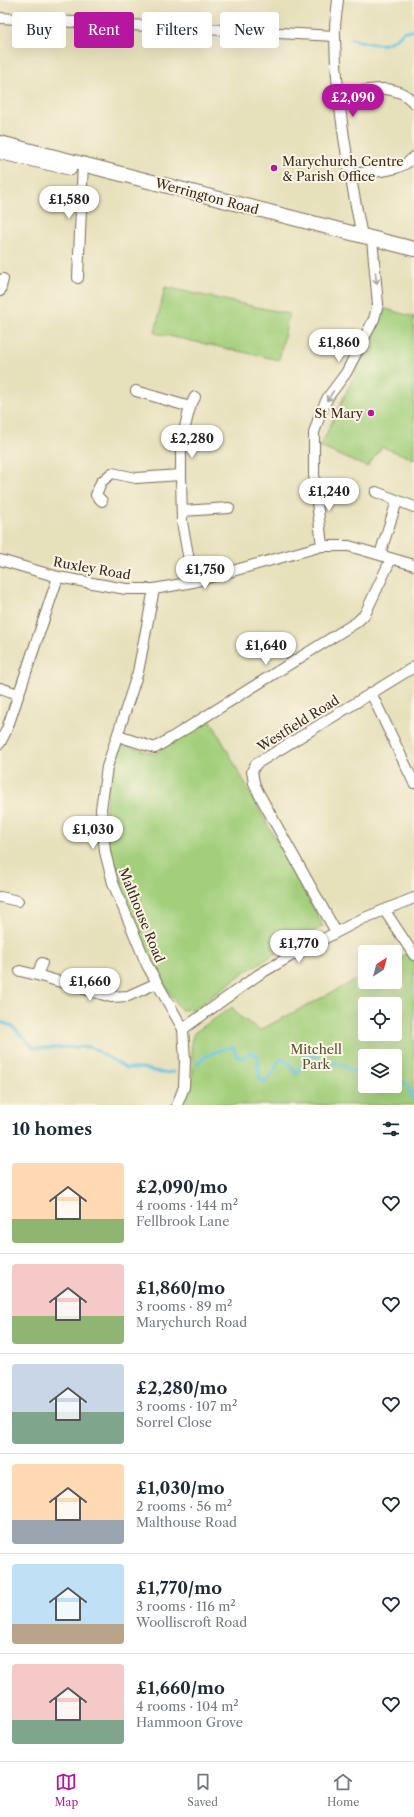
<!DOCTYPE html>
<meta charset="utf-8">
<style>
body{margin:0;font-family:"Libre Caslon Text",serif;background:#f2f2f3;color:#1f2937;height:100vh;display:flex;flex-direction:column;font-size:15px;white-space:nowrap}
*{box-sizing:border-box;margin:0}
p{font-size:13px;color:#747a83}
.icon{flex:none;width:22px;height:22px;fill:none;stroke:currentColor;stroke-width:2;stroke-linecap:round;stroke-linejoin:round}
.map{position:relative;height:1105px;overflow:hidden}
.panel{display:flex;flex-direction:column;background:#fff;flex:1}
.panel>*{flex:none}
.hud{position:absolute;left:12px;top:12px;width:390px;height:36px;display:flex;gap:8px}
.needle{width:26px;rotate:36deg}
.tools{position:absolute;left:358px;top:945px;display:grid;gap:8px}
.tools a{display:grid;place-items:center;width:44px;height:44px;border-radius:4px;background:#fff;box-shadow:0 4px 16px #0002;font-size:20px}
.price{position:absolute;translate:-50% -34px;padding:0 9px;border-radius:14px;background:#fff;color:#222;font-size:13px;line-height:26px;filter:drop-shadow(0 1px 2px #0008)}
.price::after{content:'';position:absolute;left:50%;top:24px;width:12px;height:9px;margin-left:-6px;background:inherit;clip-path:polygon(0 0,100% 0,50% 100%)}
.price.current{background:#b5179e;color:#fff}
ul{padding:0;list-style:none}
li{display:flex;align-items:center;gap:12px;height:100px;padding:0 12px}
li+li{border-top:1px solid #e0e1e3}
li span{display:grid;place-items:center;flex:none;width:112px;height:80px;border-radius:4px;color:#555}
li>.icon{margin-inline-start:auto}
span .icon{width:48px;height:48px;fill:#fffc;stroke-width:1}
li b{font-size:17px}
h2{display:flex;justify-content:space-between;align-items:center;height:48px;padding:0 12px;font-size:17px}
.pill{padding:0 14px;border-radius:4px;background:#fff;box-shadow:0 4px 16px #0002;font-size:14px;line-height:36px}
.pill.current{background:#b5179e;color:#fff}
.tab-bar{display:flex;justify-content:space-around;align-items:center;height:56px;border-top:1px solid #e0e1e3;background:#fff;font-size:11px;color:#747a83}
.tab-bar a{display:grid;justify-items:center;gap:2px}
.tab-bar .current{color:#b5179e}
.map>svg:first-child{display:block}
.green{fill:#a3cf7b;stroke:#6f7c4c;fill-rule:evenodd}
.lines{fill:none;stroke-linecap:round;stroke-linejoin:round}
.stream{stroke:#65c4e3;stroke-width:3}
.minor-casing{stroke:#776a55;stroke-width:12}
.highway-casing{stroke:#776a55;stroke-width:16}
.minor{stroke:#fff;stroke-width:10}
.highway{stroke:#fff;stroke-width:14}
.oneway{stroke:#a79f9a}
.poi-dot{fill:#b5179e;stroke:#fcf5e5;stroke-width:1.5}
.labels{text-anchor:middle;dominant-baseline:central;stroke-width:4;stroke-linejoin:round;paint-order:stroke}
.poi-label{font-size:13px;fill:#3b2a1e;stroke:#fcf5e5;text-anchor:start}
.street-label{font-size:13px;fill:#3b2a1e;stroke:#fcf5e5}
.park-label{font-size:13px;fill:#555335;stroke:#fcf5e5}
</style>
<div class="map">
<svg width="414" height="1105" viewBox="0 0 414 1105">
<rect width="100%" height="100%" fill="#fcf5e5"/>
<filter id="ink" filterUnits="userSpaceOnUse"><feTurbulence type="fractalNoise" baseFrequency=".025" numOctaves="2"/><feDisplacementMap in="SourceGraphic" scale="8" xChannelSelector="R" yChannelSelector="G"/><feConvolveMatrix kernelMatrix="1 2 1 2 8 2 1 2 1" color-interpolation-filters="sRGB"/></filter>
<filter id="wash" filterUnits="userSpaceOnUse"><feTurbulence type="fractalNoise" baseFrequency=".012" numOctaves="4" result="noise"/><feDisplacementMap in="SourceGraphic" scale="16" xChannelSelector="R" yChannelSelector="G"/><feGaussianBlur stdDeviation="0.9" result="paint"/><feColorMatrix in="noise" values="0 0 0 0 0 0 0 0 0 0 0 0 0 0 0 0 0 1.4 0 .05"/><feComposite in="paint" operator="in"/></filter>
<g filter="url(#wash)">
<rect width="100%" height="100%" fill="#e6e0bb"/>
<g class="green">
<path d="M165,287L289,314L279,360L155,333Z"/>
<path d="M386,309L414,317V459L382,447L367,467L320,447Z"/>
<path d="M210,719L323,926L246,971L195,1009L181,1010C144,957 110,884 106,819C104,795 112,770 119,747L124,745L155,754Z"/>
<path d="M408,953L414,960V1105H185L193,1073L191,1042L194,1033L232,1007L239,1016L260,1030L365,975V982H395V960ZM365,1004H395V1034H365ZM365,1056H395V1086H365Z"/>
</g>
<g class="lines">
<g class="stream">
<path d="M351,39C374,44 387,51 404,31H414"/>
<path d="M0,1022L12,1026L34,1048L91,1047L126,1068H142L162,1073L174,1072"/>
<path d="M198,1063C208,1053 219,1050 232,1047L235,1050L236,1056L242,1058L248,1054L254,1053L258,1057L259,1079L266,1082L281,1059L289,1063L296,1074L302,1066L305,1052L328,1062L341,1064L354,1072L365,1075"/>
<path d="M395,1077L408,1085L411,1096L414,1098"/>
</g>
</g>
</g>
<g filter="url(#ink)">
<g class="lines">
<g class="minor-casing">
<g id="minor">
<path d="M338,0C337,12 334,25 335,37C336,104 349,171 362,236"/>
<path d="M0,18L335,36"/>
<path d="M339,95C365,91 394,80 414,103"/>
<path d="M0,154L71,170"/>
<path d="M349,174C371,171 398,174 414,157"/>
<path d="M78,278L83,163"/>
<path d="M0,291L3,279"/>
<path d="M136,391L190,407L181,443V475L182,522L193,582"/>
<path d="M190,407L195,397"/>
<path d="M376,492L414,507"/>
<path d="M102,501L96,495L101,482L112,473L136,478L181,475"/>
<path d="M182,511L229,508"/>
<path d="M322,546L314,475V433L320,414L328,397L346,373L374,319L378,304L372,239"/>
<path d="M380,554L397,501"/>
<path d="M0,560L58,577L126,589H154L193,582L322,546H349L414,565"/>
<path d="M154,589L138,672L107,767L101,809L105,852L113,883L147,965L183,1029L185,1061L184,1087L177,1105"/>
<path d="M0,688L18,694"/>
<path d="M371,693L414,783"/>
<path d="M118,736L155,748L357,622L365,614L391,559"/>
<path d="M0,743L7,729L58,577"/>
<path d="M0,897L18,901"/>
<path d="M385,911L414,955"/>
<path d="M336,932L259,794L254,783L252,771L256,764L414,667"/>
<path d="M20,971L37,975L111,997L128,996L157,983"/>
<path d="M37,975L42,963"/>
<path d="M183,1029L258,975L289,957L362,919L414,898"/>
</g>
</g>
<g class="highway-casing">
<path id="highway" d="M0,143L414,249"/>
</g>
<use href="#minor" class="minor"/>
<use href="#highway" class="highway"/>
</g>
<defs><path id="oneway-shaft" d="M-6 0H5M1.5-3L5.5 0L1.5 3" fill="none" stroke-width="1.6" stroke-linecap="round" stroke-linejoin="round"/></defs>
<g class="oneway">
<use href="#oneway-shaft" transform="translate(376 278) rotate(85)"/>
<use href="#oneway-shaft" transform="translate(330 396) rotate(124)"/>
</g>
</g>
<g class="poi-dot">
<circle cx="274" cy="168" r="4"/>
<circle cx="371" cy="413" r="4"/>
</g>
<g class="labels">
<g class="poi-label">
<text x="282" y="161">Marychurch Centre<tspan x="282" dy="15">&amp; Parish Office</tspan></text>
<text x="363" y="413" text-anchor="end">St Mary</text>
</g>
<g class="street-label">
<text transform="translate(207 196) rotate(15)">Werrington Road</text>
<text transform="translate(92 568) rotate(10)">Ruxley Road</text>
<text transform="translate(298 723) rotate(-32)">Westfield Road</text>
<text transform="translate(142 915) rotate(68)">Malthouse Road</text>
</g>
<g class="park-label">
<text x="316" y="1049">Mitchell<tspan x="316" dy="15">Park</tspan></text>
</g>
</g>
</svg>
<div class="tools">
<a><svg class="needle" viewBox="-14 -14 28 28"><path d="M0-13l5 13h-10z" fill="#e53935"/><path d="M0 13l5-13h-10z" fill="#747a83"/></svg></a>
<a><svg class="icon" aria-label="locate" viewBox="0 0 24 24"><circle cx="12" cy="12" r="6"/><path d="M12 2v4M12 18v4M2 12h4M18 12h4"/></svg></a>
<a><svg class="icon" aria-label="layers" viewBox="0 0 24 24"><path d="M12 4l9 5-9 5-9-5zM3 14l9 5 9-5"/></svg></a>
</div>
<b class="price current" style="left:353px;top:118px">£2,090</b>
<b class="price" style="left:69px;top:220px">£1,580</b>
<b class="price" style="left:339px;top:363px">£1,860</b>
<b class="price" style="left:192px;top:459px">£2,280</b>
<b class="price" style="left:329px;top:512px">£1,240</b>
<b class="price" style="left:205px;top:590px">£1,750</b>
<b class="price" style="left:266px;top:666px">£1,640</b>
<b class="price" style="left:93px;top:850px">£1,030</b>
<b class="price" style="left:299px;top:964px">£1,770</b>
<b class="price" style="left:90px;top:1002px">£1,660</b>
<div class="hud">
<a class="pill">Buy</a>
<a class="pill current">Rent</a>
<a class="pill">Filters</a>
<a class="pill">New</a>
</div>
</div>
<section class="panel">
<h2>10 homes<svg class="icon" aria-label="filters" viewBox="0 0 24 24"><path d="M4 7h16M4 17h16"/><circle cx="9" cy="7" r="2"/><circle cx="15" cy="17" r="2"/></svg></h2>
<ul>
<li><span style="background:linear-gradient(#ffd9b3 70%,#8fb573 0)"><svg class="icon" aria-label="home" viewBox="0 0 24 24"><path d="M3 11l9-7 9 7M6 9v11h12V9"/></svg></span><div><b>£2,090/mo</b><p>4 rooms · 144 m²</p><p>Fellbrook Lane</p></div><svg class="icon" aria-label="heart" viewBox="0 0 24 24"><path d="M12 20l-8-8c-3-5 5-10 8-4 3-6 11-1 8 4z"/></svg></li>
<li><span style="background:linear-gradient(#f6c9c9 65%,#8fb573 0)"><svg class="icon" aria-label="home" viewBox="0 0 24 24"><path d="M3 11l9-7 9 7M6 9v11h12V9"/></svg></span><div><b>£1,860/mo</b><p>3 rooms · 89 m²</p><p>Marychurch Road</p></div><svg class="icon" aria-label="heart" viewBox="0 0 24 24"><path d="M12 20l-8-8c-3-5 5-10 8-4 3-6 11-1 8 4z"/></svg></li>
<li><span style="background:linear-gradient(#c9d6e8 60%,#7fa58c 0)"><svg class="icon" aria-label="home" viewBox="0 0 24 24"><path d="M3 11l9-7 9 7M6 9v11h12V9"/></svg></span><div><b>£2,280/mo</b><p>3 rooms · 107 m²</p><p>Sorrel Close</p></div><svg class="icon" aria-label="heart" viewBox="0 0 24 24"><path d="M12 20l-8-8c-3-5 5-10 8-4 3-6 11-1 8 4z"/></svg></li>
<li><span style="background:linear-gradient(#ffd9b3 70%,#9aa5b1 0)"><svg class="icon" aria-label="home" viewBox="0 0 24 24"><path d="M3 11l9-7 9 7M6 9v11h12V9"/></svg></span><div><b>£1,030/mo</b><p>2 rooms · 56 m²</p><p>Malthouse Road</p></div><svg class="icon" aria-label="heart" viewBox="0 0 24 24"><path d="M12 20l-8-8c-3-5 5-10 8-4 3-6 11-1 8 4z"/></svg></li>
<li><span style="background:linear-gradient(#bfe0f5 75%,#b9a48a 0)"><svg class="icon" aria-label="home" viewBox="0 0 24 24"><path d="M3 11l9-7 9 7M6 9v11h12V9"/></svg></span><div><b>£1,770/mo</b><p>3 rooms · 116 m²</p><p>Woolliscroft Road</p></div><svg class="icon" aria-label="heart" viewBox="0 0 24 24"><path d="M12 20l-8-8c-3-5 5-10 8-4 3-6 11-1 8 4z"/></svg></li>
<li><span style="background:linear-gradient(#f6c9c9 70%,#7fa58c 0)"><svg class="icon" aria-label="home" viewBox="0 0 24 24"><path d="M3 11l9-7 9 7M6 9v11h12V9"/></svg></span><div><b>£1,660/mo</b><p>4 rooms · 104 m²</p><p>Hammoon Grove</p></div><svg class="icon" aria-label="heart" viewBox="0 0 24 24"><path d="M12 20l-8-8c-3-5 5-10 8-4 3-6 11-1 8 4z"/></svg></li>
</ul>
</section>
<nav class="tab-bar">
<a class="current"><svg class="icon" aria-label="map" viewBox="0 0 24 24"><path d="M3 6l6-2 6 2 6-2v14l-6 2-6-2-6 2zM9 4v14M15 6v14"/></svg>Map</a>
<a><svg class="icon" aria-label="saved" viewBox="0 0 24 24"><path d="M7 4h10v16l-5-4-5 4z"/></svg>Saved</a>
<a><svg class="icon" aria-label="home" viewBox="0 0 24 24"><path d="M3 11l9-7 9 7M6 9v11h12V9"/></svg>Home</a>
</nav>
